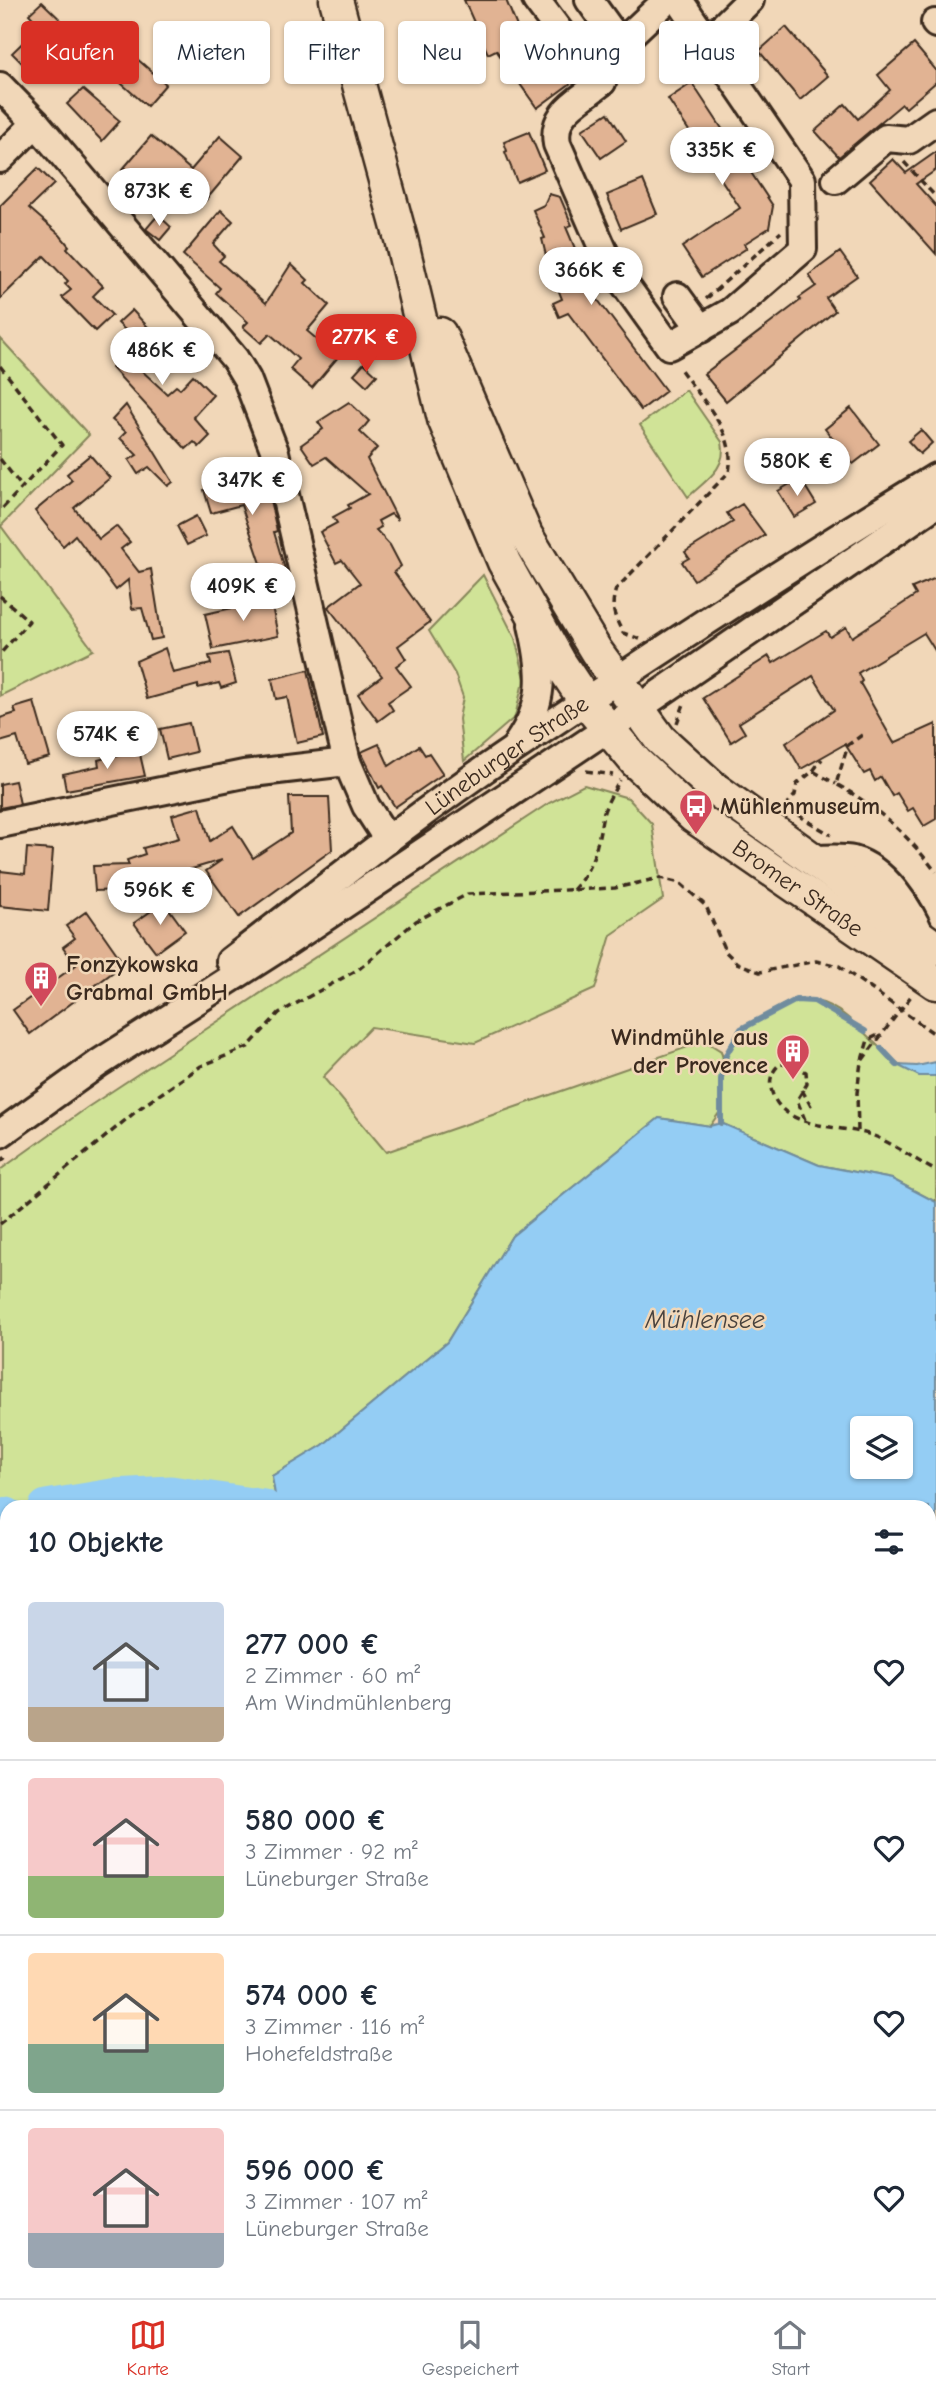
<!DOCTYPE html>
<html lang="de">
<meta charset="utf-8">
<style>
body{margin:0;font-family:"Comic Neue",sans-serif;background:#f6f6f7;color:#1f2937;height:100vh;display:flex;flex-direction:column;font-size:26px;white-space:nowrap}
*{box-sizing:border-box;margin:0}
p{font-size:23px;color:#747a83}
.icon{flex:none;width:38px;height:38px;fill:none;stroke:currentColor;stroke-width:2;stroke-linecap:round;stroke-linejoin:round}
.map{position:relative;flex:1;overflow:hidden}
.details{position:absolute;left:0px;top:1500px;width:936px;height:800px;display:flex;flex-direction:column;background:#fff;border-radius:21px 21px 0 0;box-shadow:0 2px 5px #0004}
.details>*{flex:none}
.top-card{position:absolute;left:21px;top:21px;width:894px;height:63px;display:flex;gap:14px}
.fabs{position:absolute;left:850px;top:1416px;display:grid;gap:14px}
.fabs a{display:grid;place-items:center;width:63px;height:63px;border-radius:7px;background:#fff;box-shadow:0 2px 5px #0004;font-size:35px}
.price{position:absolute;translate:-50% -60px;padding:0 16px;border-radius:24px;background:#fff;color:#222;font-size:23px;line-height:46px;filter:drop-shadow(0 2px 4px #0008)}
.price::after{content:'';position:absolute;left:50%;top:42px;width:21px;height:16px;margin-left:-10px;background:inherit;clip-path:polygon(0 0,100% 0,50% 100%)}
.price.current{background:#d93025;color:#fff}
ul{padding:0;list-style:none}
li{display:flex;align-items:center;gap:21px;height:175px;padding:0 28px}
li+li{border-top:2px solid #e0e1e3}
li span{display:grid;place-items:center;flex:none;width:196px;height:140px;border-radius:7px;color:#555}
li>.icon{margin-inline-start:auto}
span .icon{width:84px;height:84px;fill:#fffc;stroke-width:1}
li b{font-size:30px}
h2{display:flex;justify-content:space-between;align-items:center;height:84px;padding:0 28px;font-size:30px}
.tag{padding:0 24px;border-radius:7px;background:#fff;box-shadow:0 2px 5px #0004;font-size:24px;line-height:63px}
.tag.current{background:#d93025;color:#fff}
.tabs{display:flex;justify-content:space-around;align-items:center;height:98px;border-top:2px solid #e0e1e3;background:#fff;font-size:19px;color:#747a83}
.tabs a{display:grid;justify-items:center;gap:4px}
.tabs .current{color:#d93025}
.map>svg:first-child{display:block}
.green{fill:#d0e397;stroke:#86865a;stroke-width:2}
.water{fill:#94cdf4;stroke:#708c9e;stroke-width:2;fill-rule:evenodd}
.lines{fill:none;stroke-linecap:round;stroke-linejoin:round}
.stream{stroke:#708c9e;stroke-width:6}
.river{stroke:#94cdf4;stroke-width:35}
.building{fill:#e1b393;stroke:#3b2a1e;stroke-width:2}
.minor-casing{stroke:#3b2a1e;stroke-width:32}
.major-casing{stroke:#3b2a1e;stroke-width:37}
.path{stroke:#3b2a1e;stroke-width:3.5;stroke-dasharray:7 5;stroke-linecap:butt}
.minor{stroke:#f1d7b8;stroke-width:26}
.major{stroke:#f1d7b8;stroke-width:32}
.labels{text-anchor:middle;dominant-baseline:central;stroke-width:5;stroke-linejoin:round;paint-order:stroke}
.street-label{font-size:24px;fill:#3b2a1e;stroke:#f1d7b8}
.poi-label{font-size:24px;font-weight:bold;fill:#3b2a1e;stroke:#f1d7b8;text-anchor:start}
.water-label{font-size:26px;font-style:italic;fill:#48423e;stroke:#f1d7b8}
</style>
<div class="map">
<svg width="936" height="2298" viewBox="0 0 936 2298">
<rect width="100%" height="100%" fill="#f1d7b8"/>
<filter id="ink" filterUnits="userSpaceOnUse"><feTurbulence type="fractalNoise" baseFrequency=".0143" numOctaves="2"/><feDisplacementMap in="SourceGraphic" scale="14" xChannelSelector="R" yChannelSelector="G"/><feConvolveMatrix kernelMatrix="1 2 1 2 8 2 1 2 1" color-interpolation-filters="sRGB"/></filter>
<g filter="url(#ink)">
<g class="green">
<path d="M0,338L89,435L1,526L93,650L0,696Z"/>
<path d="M686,390L722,442C728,468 705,481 688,497L640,425Z"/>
<path d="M483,575L515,638L527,686H522L515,717L464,761L459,719L463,697L455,674L429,631Z"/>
<path d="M584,785L628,798L652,824L663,899L611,935L595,989L475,1043L371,1027L323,1077L386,1152L705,1041L721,1051L724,1063C730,1039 744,1027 764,1016C774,1010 787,1001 799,1000C859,996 879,1077 936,1076V1202L892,1179L819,1165L721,1123V1110L710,1126L659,1118L512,1236L447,1342L323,1445L272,1476L277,1507H7V1537L0,1539V1170L88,1107L549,803Z"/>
<path d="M929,1813H936V2151L929,2126Z"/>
<path d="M7,1919V2019L0,2015V1920Z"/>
<path d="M0,2081L7,2083V2220L0,2210L7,2185L0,2183Z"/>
<path d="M936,2180V2262L929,2259V2193Z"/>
<path d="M667,2292L668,2298H404L400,2293Z"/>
</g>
<g class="water">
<path d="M936,1062V1076H919L897,1065L917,1066Z"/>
<path d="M659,1118L710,1126L721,1123L819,1165L892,1179L936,1202V1813H929V1507H277L272,1476L323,1445L447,1342L512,1236ZM863,1428H901V1466H863Z"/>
<path d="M0,2015L7,2019V2083L0,2081Z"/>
<path d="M929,2126C935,2149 936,2171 929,2193Z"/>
<path d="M929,2259L936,2262V2298H668L667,2293L929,2292Z"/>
<path d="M252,2292H400L404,2298H245Z"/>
</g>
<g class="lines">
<g class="stream">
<path d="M881,1048L897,1065"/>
<path d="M721,1123V1079L726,1055L741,1029L796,1000L814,1001L865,1031"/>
</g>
<g class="river">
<path d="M46,1507L112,1496L171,1493L264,1507"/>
<path d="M0,1518L7,1515"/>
</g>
</g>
<g class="building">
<path d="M464,0H506L527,51L541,41L571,83L537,108L496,50L488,54Z"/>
<path d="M42,2L68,27L27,68L12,53L40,26L29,14Z"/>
<path d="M786,27L828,76L800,100L759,51Z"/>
<path d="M109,29L128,51L166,84L147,106L89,55L95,49L92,44Z"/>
<path d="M914,44L936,70V82L906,108L902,104L839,157L815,131L845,104L858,119L890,90L878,75Z"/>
<path d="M692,83L773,206L769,228L744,244L747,248L702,277L682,247L740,208L668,99Z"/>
<path d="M83,89L120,121L102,141L67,104Z"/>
<path d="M608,113L626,141L601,158L582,130Z"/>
<path d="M529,132L545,170L517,182L505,152L507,151L504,142Z"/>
<path d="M151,136L191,170L220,136L243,156L206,200L185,182L157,215L140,201L147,192L122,170Z"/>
<path d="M936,152V170L916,184L936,206V254L870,180L893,159L906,173Z"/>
<path d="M38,168L54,184L29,208L60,235L69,246L67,248L103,286L93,296L112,315L95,331L62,297L71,290L65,284L68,281L44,256L0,299V206Z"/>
<path d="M643,180L657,214L621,229L607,195Z"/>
<path d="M549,194L560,197L572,225L566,227L595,296L666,391L641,410L568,313L559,317L553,303L562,299L548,264L542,239L545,238L533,210L544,205Z"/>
<path d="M221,210L233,221L213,244L224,256L219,261L266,303L291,264L308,280L305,283L329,305L307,331L338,357L312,388L290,369L298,359L270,334L261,343L243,327L248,322L216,293L220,288L183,255Z"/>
<path d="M158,215L171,227L160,240L146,229Z"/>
<path d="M840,252L857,276L826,298L835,311L726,401L704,374L801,300L799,298L816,286L809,275Z"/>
<path d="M132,310L160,340L148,351L153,357L140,369L167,394L176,386L180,389L193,375L213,395L193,417L210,436L199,447L194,442L186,449L112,368L116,365L113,362L136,341L118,323Z"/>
<path d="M364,363L377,375L367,386L354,374Z"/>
<path d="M349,402L369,421L360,432L377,448L367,459L398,520L391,514L378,521L381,527L376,530L390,545L401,566L394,572L430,622L398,646L406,659L396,666L411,686L388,702L393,710L378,721L358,694L382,676L328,607L360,583L342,560L336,563L320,532L337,523L333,517L350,508L348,505L368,494L326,457L314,464L301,445L323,429L318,422Z"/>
<path d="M126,405L173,482L168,486L149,467L138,474L129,460L137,455L120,438L126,432L112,420Z"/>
<path d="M851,408L879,444L853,464L825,429Z"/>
<path d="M921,430L932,443L920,454L908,441Z"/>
<path d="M90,455L110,478L74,508L99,539L116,526L130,542L121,549L139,572L151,569L162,638L151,640L142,608L132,609L128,580L116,590L75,535L63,546L35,511L72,480L67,474Z"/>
<path d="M264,473L277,531L274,532L286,573L266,578L241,505L211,513L204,490Z"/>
<path d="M800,478L816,504L794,517L778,491Z"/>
<path d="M742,504L765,535L694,580L682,562L689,558L685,552L733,522L727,513Z"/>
<path d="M196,516L206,536L187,545L177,526Z"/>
<path d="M936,578V652L924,633L858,673L862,681L860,683L894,743L936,724V819L924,826L913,808L908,811L897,793L892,796L881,777L875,781L870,771L864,774L845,744L801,769L786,743L834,710L813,676L739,723L745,733L731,742L703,698L769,656L773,663L826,631L830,637L846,627L852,637L916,595L912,588Z"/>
<path d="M269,591L278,636L213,649L205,614L250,604L248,595Z"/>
<path d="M165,648L173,673L211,664L209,656L228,653L236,683L221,688L219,683L198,688V685L147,699L136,661Z"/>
<path d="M308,670L323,737L297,743L287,697L276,699L272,679Z"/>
<path d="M34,702L50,757L25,764L17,737L0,742V718L16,713L14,708Z"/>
<path d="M189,723L196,752L167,759L160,729Z"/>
<path d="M379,744L389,766L419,746L425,755L429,753L443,774L395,807L382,786L379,788L361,752Z"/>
<path d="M139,750L145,776L66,790L63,774L99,766L98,760L105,758Z"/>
<path d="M15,781L20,804L0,808V784Z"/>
<path d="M289,797H329L332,850L239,917L206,871L222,860L121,890L95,891L93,866L129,865L127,860L145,854L143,848L179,838L172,815L200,807L210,841L233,826L253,858L291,833Z"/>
<path d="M27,848L53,850L48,911L0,906V871L25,874Z"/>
<path d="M164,902L185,931L156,952L134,923Z"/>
<path d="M87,911L124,964L30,1034L13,1010L76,965L63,947L75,938L66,926Z"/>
</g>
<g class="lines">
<g class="minor-casing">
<g id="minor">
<path d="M536,0L572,48L602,82C580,101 551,111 557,144L608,261L669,346L730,312L803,249L802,180L679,0"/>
<path d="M589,0L620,43"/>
<path d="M935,23L936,24"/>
<path d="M708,41L750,0"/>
<path d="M602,82L614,50L667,0"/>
<path d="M0,86L36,123L235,359L247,379L275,452L347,762L366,806L388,840"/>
<path d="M0,159L36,123"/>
<path d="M836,180L886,138L909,140L936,121"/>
<path d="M677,296L701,329"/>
<path d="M517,744C546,702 543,672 532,625"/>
<path d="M0,824L244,774L347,762"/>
<path d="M813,859C826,859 840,857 853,860C885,869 910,909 922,938"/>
<path id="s1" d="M230,961C324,889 416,815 514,749C653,655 793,564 936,477"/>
<path d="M0,1134L99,1063L282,946L637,709L936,504"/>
<path d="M0,1714L7,1716"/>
</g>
</g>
<g class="major-casing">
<g id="major">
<path id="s2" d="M336,0L401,239L444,419L504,562L560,663L586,702L636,762L693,816L936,983"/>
<path d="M440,334L526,535L596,651L660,739L715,789L936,948"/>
</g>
</g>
<g class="path">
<path d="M904,162L936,197"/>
<path d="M706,299L781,232"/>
<path d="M0,366L62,445L0,511"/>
<path d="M0,459L22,487"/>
<path d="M0,596L29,621L0,654"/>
<path d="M640,639L623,633C614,616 610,607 616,589L729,472C737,431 700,399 679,367"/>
<path d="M677,723L684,704"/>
<path d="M862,735L848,745L836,784C877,807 907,834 936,872"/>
<path d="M586,771L613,775"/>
<path d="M813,771L822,759"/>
<path d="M785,807L795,795L797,784L813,771L836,784"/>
<path d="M798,815L831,835"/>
<path d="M573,890C595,866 597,845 603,815C606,803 614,791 620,780"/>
<path d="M862,1060L868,1040L880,1034"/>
<path d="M802,1090L812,1108"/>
<path d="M805,1120L797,1100L807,1084L806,1072L794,1065L780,1064C773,1070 769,1078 771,1088C779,1132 845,1124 874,1136C896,1145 915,1160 936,1171"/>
<path d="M858,1131L857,1093L861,1062L911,996"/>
<path d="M0,1162L7,1156"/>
<path d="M0,1224L140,1108L201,1066L248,1047L279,1013L359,969L416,921L468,894L615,888L660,878L680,883L706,906L725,951L737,963L760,972L816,961L839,966L936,1035"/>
<path d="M0,1928L7,1927"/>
<path d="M0,1982L7,1985"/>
<path d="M929,2249L936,2248"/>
<path d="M427,2292L429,2298"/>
<path d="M643,2292V2298"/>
</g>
<use href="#minor" class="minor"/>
<use href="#major" class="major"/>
</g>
</g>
<defs>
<g id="bus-pin" transform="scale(1.75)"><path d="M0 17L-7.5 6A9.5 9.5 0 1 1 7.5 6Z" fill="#d1495b" stroke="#f1d7b8"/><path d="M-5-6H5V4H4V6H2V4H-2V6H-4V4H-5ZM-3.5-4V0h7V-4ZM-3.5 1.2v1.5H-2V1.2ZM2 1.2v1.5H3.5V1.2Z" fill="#fff"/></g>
<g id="building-pin" transform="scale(1.75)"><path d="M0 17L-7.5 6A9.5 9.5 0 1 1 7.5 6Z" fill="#d1495b" stroke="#f1d7b8"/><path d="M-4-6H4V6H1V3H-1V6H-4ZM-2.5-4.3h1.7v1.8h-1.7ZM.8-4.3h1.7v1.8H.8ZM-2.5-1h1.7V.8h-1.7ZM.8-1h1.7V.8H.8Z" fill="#fff"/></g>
</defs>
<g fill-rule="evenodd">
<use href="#bus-pin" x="696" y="806"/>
<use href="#building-pin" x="41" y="978"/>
<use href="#building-pin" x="793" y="1051"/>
</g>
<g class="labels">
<g class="street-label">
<text stroke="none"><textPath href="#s1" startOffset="345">Lüneburger Straße</textPath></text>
<text stroke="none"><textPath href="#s2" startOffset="1034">Bromer Straße</textPath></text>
</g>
<g class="poi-label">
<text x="720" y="806">Mühlenmuseum</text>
<text x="66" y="964">Fonzykowska<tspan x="66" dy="28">Grabmal GmbH</tspan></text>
<text x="768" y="1037" text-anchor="end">Windmühle aus<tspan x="768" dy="28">der Provence</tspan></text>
</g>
<g class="water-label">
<text x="705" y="1320">Mühlensee</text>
</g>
</g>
</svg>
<div class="fabs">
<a><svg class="icon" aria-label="layers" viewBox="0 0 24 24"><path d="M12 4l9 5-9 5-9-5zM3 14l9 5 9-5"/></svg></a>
</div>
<b class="price" style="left:722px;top:187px">335K €</b>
<b class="price" style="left:159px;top:228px">873K €</b>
<b class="price" style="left:591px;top:307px">366K €</b>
<b class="price current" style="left:366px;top:374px">277K €</b>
<b class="price" style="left:162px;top:387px">486K €</b>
<b class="price" style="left:797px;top:498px">580K €</b>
<b class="price" style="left:252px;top:517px">347K €</b>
<b class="price" style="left:243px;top:623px">409K €</b>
<b class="price" style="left:107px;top:771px">574K €</b>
<b class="price" style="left:160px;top:927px">596K €</b>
<div class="top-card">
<a class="tag current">Kaufen</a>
<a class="tag">Mieten</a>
<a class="tag">Filter</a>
<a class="tag">Neu</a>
<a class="tag">Wohnung</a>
<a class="tag">Haus</a>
</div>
<section class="details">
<h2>10 Objekte<svg class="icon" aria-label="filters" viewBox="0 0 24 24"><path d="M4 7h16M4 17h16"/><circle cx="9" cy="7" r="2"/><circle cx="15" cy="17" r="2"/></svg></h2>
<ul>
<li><span style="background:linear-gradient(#c9d6e8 75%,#b9a48a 0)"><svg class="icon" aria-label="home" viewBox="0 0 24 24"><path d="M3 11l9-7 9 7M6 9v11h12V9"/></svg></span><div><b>277 000 €</b><p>2 Zimmer · 60 m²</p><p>Am Windmühlenberg</p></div><svg class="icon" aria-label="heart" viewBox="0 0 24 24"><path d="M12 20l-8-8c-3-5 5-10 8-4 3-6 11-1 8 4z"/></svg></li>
<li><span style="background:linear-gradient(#f6c9c9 70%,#8fb573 0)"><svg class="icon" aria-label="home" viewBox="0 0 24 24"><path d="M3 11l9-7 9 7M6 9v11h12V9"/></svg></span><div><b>580 000 €</b><p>3 Zimmer · 92 m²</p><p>Lüneburger Straße</p></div><svg class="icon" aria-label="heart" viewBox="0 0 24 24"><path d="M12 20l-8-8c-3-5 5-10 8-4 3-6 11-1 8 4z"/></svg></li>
<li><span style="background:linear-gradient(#ffd9b3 65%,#7fa58c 0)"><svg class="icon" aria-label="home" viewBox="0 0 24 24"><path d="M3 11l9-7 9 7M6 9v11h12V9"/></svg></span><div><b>574 000 €</b><p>3 Zimmer · 116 m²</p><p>Hohefeldstraße</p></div><svg class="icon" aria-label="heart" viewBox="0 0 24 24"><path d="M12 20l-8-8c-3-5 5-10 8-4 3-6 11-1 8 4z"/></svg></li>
<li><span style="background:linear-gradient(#f6c9c9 75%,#9aa5b1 0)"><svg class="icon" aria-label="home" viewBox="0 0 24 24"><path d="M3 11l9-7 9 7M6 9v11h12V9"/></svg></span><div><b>596 000 €</b><p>3 Zimmer · 107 m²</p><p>Lüneburger Straße</p></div><svg class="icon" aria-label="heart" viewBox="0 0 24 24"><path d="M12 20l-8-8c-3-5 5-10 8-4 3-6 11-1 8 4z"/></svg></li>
</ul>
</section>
</div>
<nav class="tabs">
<a class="current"><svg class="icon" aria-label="map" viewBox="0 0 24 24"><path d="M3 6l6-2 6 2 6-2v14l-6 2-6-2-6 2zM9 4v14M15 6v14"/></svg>Karte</a>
<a><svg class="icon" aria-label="saved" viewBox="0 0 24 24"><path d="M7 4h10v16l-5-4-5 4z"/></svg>Gespeichert</a>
<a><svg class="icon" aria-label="home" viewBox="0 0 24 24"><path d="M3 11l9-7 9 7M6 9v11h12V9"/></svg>Start</a>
</nav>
